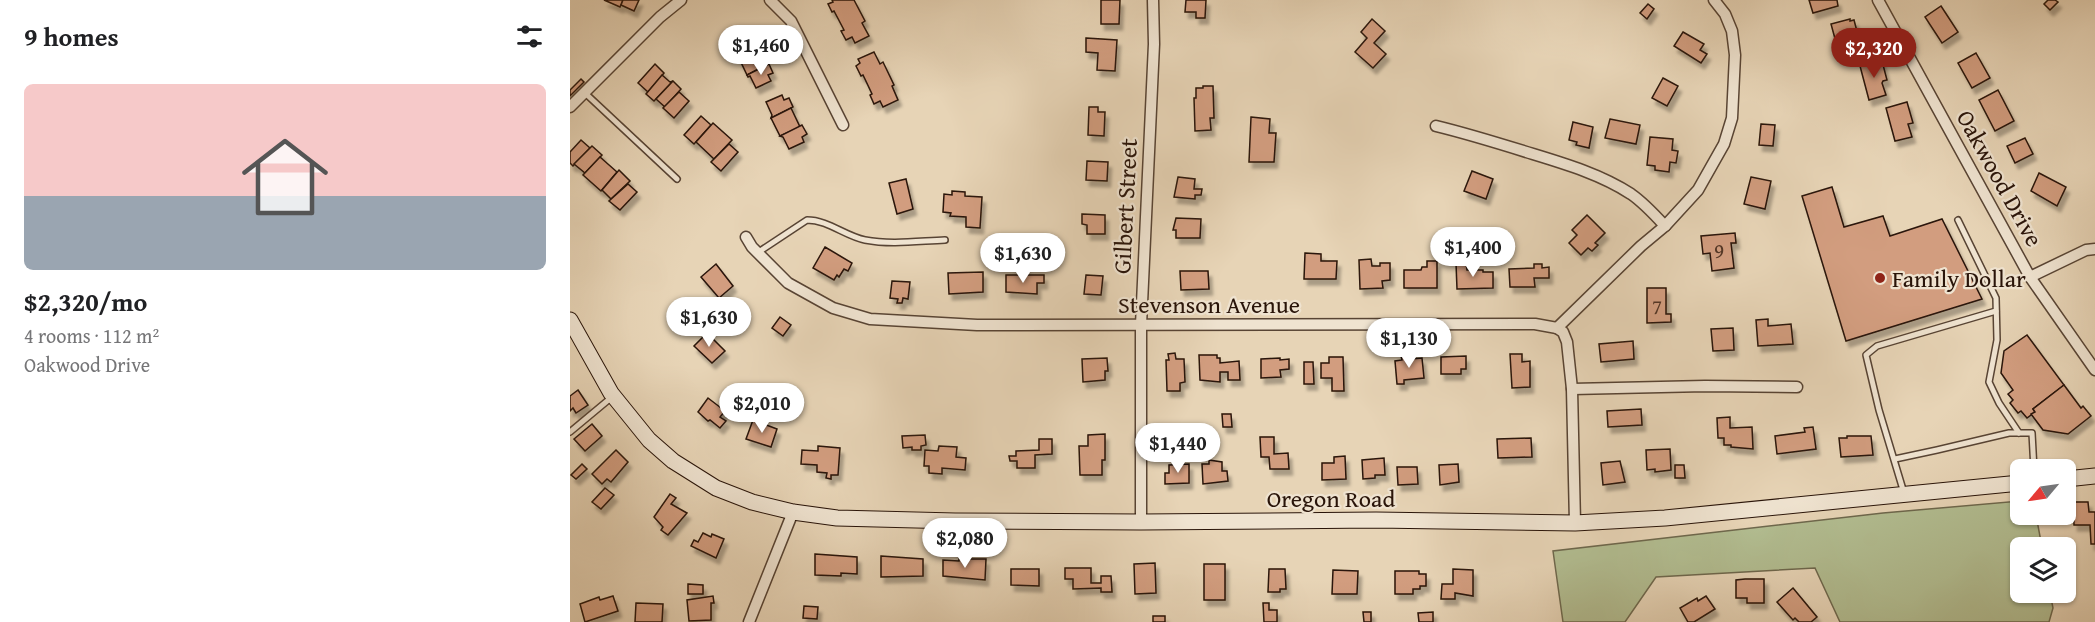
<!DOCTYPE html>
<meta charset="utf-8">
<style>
body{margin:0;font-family:"Gentium Book Plus",serif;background:#f2f2f2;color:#202124;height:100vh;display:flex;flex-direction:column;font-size:22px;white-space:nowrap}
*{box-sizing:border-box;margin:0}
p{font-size:20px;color:#757577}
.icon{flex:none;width:33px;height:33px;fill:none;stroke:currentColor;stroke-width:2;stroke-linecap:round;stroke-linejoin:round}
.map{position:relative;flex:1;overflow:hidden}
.details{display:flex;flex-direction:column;background:#fff;width:570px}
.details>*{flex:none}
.needle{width:39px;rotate:241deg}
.controls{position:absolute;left:1440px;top:459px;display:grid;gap:12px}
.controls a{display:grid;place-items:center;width:66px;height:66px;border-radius:9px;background:#fff;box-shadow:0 2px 4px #0004;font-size:30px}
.price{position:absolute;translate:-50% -51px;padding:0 14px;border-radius:21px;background:#fff;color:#222;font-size:20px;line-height:39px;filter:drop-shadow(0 2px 3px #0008)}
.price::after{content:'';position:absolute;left:50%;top:36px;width:18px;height:14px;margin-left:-9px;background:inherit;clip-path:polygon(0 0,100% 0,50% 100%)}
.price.current{background:#8f2418;color:#fff}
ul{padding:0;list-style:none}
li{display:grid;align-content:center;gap:12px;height:318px;padding:0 24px}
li+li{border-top:2px solid #e0e0e0}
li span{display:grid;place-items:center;height:186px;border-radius:9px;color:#555}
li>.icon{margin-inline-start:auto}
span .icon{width:108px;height:108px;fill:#fffc;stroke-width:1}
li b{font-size:26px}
h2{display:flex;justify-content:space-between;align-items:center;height:72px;padding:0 24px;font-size:26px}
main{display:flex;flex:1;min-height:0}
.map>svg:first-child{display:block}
.green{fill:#b2bd91;stroke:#6e684d;stroke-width:1.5}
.building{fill:#d29d7f;stroke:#291409;stroke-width:1.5;filter:url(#shadow)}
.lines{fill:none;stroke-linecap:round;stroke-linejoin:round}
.lane-casing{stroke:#584434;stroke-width:8}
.street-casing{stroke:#584434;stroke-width:13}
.secondary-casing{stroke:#291409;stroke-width:17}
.lane{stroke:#efe3d0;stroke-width:5}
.street{stroke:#efe3d0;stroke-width:10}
.secondary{stroke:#efe3d0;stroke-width:15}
.poi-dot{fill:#8f2418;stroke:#efe3d0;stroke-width:2}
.labels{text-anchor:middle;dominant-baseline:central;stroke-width:4.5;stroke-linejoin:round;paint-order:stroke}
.number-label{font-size:21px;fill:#533626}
.street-label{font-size:24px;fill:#291409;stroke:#efe3d0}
.poi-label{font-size:24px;fill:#291409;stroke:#efe3d0;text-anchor:start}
</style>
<main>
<section class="details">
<h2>9 homes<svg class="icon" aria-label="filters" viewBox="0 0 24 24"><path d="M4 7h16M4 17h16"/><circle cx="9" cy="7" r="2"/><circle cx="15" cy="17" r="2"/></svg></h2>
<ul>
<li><span style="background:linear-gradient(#f6c9c9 60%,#9aa5b1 0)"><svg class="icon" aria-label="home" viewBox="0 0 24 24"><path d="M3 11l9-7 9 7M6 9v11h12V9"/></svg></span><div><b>$2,320/mo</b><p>4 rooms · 112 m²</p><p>Oakwood Drive</p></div></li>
</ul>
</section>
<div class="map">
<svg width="1525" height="622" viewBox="0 0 1525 622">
<defs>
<filter id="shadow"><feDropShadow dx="3.5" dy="6" stdDeviation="1.5" flood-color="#0004"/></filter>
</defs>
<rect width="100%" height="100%" fill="#e7d4b6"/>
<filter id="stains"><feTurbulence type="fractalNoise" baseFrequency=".00333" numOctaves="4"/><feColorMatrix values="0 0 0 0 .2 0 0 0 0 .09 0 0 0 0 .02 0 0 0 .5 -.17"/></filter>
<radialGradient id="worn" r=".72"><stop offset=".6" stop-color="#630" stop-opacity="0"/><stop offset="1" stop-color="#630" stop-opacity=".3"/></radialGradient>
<path class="green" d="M1450,501V514L1466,515L1472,547L1450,548V592L1480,593L1483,608L1479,622H1270L1245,568L1086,577L1055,622H993L983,551L1313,513Z"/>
<g class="building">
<path d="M34,0H53L50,7Z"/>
<path d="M53,0H69L64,11L51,5Z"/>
<path d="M262,0H284L295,21L292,23L299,36L285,43L282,37L276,40L271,31L274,30L264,11L262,12L258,4L263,2Z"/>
<path d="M531,0H550L549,24H531Z"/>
<path d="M616,0H636L635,18H626V12H615Z"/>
<path d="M1239,0H1267L1268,6L1243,13Z"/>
<path d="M1478,0H1485L1488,2L1480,10L1474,4Z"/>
<path d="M1078,4L1084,9L1077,19L1070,13Z"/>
<path d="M1371,6L1388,32L1372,43L1355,17Z"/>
<path d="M802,19L815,31L804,43L816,54L803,68L785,52L797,38L791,32Z"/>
<path d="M1280,19V21L1284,20L1289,39L1284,40L1288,52L1270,57L1261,24Z"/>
<path d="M1113,32L1134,44L1130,50L1137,54L1131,63L1104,46Z"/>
<path d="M178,34L181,40L187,38L190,45L168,56L169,54L163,41Z"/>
<path d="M516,38L547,40L545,71L527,70L528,53L516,52Z"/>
<path d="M187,47L196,65L177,75L168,56Z"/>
<path d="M304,52L310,64L313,62L324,85L322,86L328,100L313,107L310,101L304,104L300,95L302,94L293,75L291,76L286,66L290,63L288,59Z"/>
<path d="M1406,53L1420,78L1402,88L1388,63Z"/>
<path d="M1307,61H1312L1317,80L1313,81L1312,83L1316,95L1299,100L1290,66Z"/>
<path d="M85,64L94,73L78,92L68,83Z"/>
<path d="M199,64L203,73L198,75L201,81L186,88L180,76L178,77L177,75Z"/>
<path d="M92,75L100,82L103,81L84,101L76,94Z"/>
<path d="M1093,78L1108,86L1097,106L1082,98Z"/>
<path d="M11,79L14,82L0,96V90Z"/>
<path d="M103,81L111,89L95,107L86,99Z"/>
<path d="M633,86H643L644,118H640L641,130L625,131L624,98H626V88H633Z"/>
<path d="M1428,90L1444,121L1425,131L1409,100Z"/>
<path d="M109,92L119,101L104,118L93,108Z"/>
<path d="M212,95L214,100L219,98L223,107L201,118L202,115L196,102Z"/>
<path d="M1337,102L1343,123L1338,124L1342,137L1325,141L1316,108Z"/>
<path d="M519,107H528V112H535L534,136L518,135Z"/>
<path d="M221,108L230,127L210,136L201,118Z"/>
<path d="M131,116L141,125L124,144L114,135Z"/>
<path d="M681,117L700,119L699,133H706L704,162H679Z"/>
<path d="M1040,119L1070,125L1066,144L1035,138Z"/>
<path d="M1003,122L1023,127L1019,148L1006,145L1007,142L999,140Z"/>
<path d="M143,123L162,140L144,159L126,142Z"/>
<path d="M1191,124L1205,125L1203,146L1189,145Z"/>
<path d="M232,125L237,134L232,137L234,142L219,149L213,137L210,136Z"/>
<path d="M1080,137L1103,139L1102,150L1108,151L1106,163L1100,162L1099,172L1085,170V166L1077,165Z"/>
<path d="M1455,138L1463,154L1445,163L1437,146Z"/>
<path d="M11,140L20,148L3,166L0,163V152Z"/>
<path d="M159,144L168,152L151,171L141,162Z"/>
<path d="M22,146L32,155L15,173L4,164Z"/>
<path d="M30,157L47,172L31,191L13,175Z"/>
<path d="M517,161L538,162L537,181L516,180Z"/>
<path d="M49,170L60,181L41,199L32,190Z"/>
<path d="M902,171L923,179L916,199L894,191Z"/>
<path d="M1469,173L1496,187L1487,206L1461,191Z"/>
<path d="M608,177L625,179L624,189H632L631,195H625V199L604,197Z"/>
<path d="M1181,177L1201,181L1195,209L1174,204Z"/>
<path d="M336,179L343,209L327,214L319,183Z"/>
<path d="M58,184L67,192L50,210L39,201Z"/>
<path d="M1262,187L1274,227L1313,216L1320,236L1372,219L1412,299L1276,341L1232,196Z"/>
<path d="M382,191L395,192V196L412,197L410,228L396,227V217L380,216L381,213L373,212L374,194L382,195Z"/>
<path d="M512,214L535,215V234H517V225L512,224Z"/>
<path d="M1017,215L1035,233L1025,243L1028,245L1022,251L1018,248L1011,255L999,243L1007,235L1002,230Z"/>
<path d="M606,218L631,219L630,238H606V230H603Z"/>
<path d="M1165,233L1166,243H1161L1164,268L1142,271L1140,253L1133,254L1131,236Z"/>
<path d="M255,247L282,263L278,271L274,269L269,277L267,275L264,280L243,268Z"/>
<path d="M735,253L751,254V261H767L766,279H734Z"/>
<path d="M801,259L802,266H810V263H820V280L812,281L813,288L790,289L789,260Z"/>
<path d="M857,261H867V288H834V270H851L852,267H857Z"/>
<path d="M886,263H896L897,270H913V272H923V288L887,289Z"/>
<path d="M146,264L163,286L149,298L131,277Z"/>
<path d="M964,264H972V268L979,267V278H964L965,287H940L939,269L964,268Z"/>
<path d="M610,271H638L639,289L611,290Z"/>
<path d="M413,272V292L379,294L378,273Z"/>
<path d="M436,275H474V283H467V294L436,292Z"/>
<path d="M516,275L533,276L531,295L514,294Z"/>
<path d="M322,281L340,282L338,299L333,298L332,303H327L328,299L320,298Z"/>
<path d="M1077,288H1096V314H1101V322L1077,323Z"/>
<path d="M210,317L221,325L213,336L202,328Z"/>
<path d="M1198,319V326L1221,324L1223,344L1188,346L1186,320Z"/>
<path d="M1163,328L1164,350L1143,351L1141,329Z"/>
<path d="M137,333L155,351L142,363L124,346Z"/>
<path d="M1457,335L1494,385L1463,409L1465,412L1457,418L1451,411L1448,413L1440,403L1443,400L1438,394L1443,390L1431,373L1434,351Z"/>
<path d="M1063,341L1064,359L1031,362L1029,344Z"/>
<path d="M605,353L606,359H614L615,382L610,383V391H597L596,360H599L598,354Z"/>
<path d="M940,354H952V362L960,361V387L942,388Z"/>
<path d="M629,355H647V358H650V363L669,361L670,380H658V372H650V382L630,380Z"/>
<path d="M840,355L841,359L852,358L854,378L834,380V384H827L825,361L832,360L831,356Z"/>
<path d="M896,356V369H891V374H871V357Z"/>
<path d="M759,357H773L774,391H762V378H751V363H759Z"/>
<path d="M537,358L538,371H535V380L513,382L512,359Z"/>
<path d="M710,358V360L719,359V369L710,370L711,377L691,378V359Z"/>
<path d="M734,362H743L744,384H734Z"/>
<path d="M1494,385L1511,408L1513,406L1521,416L1498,434L1473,430L1461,414L1465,412L1463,409Z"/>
<path d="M8,390L18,405L6,413L3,408L0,411V396Z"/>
<path d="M138,398L155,411L150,417L156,421L150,428L140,420L138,421L128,412Z"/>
<path d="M1071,409L1072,425L1038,427L1037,411Z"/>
<path d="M652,414H661L662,427H653Z"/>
<path d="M1160,417V428L1182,427L1183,449L1161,447V445H1154V438H1148L1147,418Z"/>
<path d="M183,420L207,429L201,447L176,439Z"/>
<path d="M22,424L32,436L15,451L4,439Z"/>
<path d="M1243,427L1246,449L1207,454L1205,436L1235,432L1234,428Z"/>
<path d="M603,428H619L620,445H604Z"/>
<path d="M535,434V460H532V475H510L509,446H518V435Z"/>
<path d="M355,435L356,445L351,446V450H342V447L333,448L332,436Z"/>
<path d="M1277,436H1301L1303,455L1271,457L1269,438H1277Z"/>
<path d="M690,437H704V454L718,453L719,469H700L699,457H691Z"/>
<path d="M961,438L962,457L928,458L927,439Z"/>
<path d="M469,439H482V454L465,455V468H447V461H440L439,456H446V451L469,450Z"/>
<path d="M248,446L270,448L268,475H261V479L256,478L257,473L247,472V465L231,464L232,450L248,451Z"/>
<path d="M369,446L387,447L386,457L396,458L395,470L372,468V474L359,473V466H354L355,450L368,451Z"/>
<path d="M1100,449L1101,470L1085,472V469L1077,470L1076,450Z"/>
<path d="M46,450L58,462L41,482L37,479L32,484L22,474Z"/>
<path d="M775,456L776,479L752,480V463H764V457Z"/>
<path d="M814,458L815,475H805V478L793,479L792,460Z"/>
<path d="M639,460L652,462V471H657L658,481L633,484L632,464H639Z"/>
<path d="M1050,461L1055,482L1033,485L1031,463Z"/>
<path d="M12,464L17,469L6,479L1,475Z"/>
<path d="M619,464V483L595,484V473H599V465Z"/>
<path d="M888,464L889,482L870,485L869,465Z"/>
<path d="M1105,465H1114L1115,478H1105Z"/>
<path d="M827,467H847L848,484L828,485Z"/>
<path d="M35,488L44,495L31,509L22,502Z"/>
<path d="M100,494L106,498L101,504L117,513L98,535L91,530L93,527L84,517Z"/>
<path d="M1503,502H1518L1519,512H1525V544H1521L1520,525H1504Z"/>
<path d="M133,533L141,537L142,534L154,539L146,558L121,546L124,540L128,542Z"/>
<path d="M245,554L287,557V574L271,573V576L245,575Z"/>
<path d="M311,556L353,559V576L311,577Z"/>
<path d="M389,559H416L415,580L373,576V560L389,561Z"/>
<path d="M585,563L586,593L565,594L564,564Z"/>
<rect x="634" y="564" width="21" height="36"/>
<path d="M495,568H521V583H531V576H541L542,592H531V588L503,589V579H495Z"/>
<path d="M441,569H469V586L441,585Z"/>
<path d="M699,569H715L716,589H710V592H698Z"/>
<path d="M883,569L903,570V596L885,593V599H871L872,584H883Z"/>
<path d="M763,570L788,571L787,594H762Z"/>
<path d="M825,571H849V574H856V586H850V589H843V594H825Z"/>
<path d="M1175,579H1194V603H1177V598H1166V580Z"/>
<path d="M118,584L133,585V594H118Z"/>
<path d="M1223,588L1247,617L1241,622H1229L1225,618L1223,620L1207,602Z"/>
<path d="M43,596L48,611L15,622L10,604L29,597L30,600Z"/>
<path d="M143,596L144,603H141V620L119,621L117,600Z"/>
<path d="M1136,596L1145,609L1124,622H1118L1110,608L1127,598L1128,601Z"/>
<path d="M66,603L93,604L92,622H65Z"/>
<path d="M693,603H699V610H707V622H694Z"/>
<path d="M234,606L248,607L247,619L233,618Z"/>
<path d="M793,612H801V622H794Z"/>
<path d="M863,612V622H849L848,613Z"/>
<rect x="583" y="616" width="12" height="6"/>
</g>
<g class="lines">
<g class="lane-casing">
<g id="lane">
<path d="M15,93L107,179"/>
<path d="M1388,220L1426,298L1427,340L1419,382L1429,403L1449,433"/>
<path d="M187,253L237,220C258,220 275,236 295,240C321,245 349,241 375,240"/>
<path d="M0,432L42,397"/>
<path d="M1325,459L1367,450L1439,433H1462L1464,470"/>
<path d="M1334,493L1309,410L1296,355L1307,346L1426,311"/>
</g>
</g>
<g class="street-casing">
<g id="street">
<path d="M200,0L221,21L273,125"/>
<path d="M1308,0L1460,277L1525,370"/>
<path d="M0,107L90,17L111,0"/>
<path d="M866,126C899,134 931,144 963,154C996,164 1032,175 1061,194C1074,203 1084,214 1095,226"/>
<path d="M176,237L182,247L218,283L263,308L300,319L407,325L965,324L987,328"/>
<path d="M1460,277L1516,250L1525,249"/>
<path d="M987,328L1071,246L1095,226L1128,190L1154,144L1162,118L1165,55L1162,31L1155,14L1144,0"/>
<path d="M987,328L993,332L997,342L1002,389L1005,523"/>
<path d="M1002,389L1135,386L1227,387"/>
<path d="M571,522V325L584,44L583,0"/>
<path d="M179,622L223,512"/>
</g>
</g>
<g class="secondary-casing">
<g id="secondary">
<path d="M0,320L41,393L79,440L103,461L146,488L182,502L223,512L267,518L385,521L571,522L806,520L1005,523L1095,518L1450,483"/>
<path d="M1496,479L1525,476"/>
</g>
</g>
<use href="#lane" class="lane"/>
<use href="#street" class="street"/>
<use href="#secondary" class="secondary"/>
</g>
<circle class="poi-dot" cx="1310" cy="278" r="6"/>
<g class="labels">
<g class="number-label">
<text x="1149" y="250">9</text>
<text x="1087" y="306">7</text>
</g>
<g class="street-label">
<text transform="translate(1430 178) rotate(61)">Oakwood Drive</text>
<text transform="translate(555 206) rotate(-87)">Gilbert Street</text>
<text x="639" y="304">Stevenson Avenue</text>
<text x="761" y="498">Oregon Road</text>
</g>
<g class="poi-label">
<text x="1322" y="278">Family Dollar</text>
</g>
</g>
<rect width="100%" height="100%" filter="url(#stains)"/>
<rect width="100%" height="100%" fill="url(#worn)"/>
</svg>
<div class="controls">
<a><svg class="needle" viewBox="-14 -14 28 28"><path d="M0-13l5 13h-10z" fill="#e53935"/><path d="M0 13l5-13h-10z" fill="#757577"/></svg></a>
<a><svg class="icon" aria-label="layers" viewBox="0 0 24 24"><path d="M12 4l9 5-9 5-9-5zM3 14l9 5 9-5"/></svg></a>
</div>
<b class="price" style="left:191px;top:76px">$1,460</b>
<b class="price current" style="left:1304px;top:79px">$2,320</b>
<b class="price" style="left:903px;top:278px">$1,400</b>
<b class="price" style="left:453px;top:284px">$1,630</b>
<b class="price" style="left:139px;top:348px">$1,630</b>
<b class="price" style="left:839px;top:369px">$1,130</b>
<b class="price" style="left:192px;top:434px">$2,010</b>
<b class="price" style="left:608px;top:474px">$1,440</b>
<b class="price" style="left:395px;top:569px">$2,080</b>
</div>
</main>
